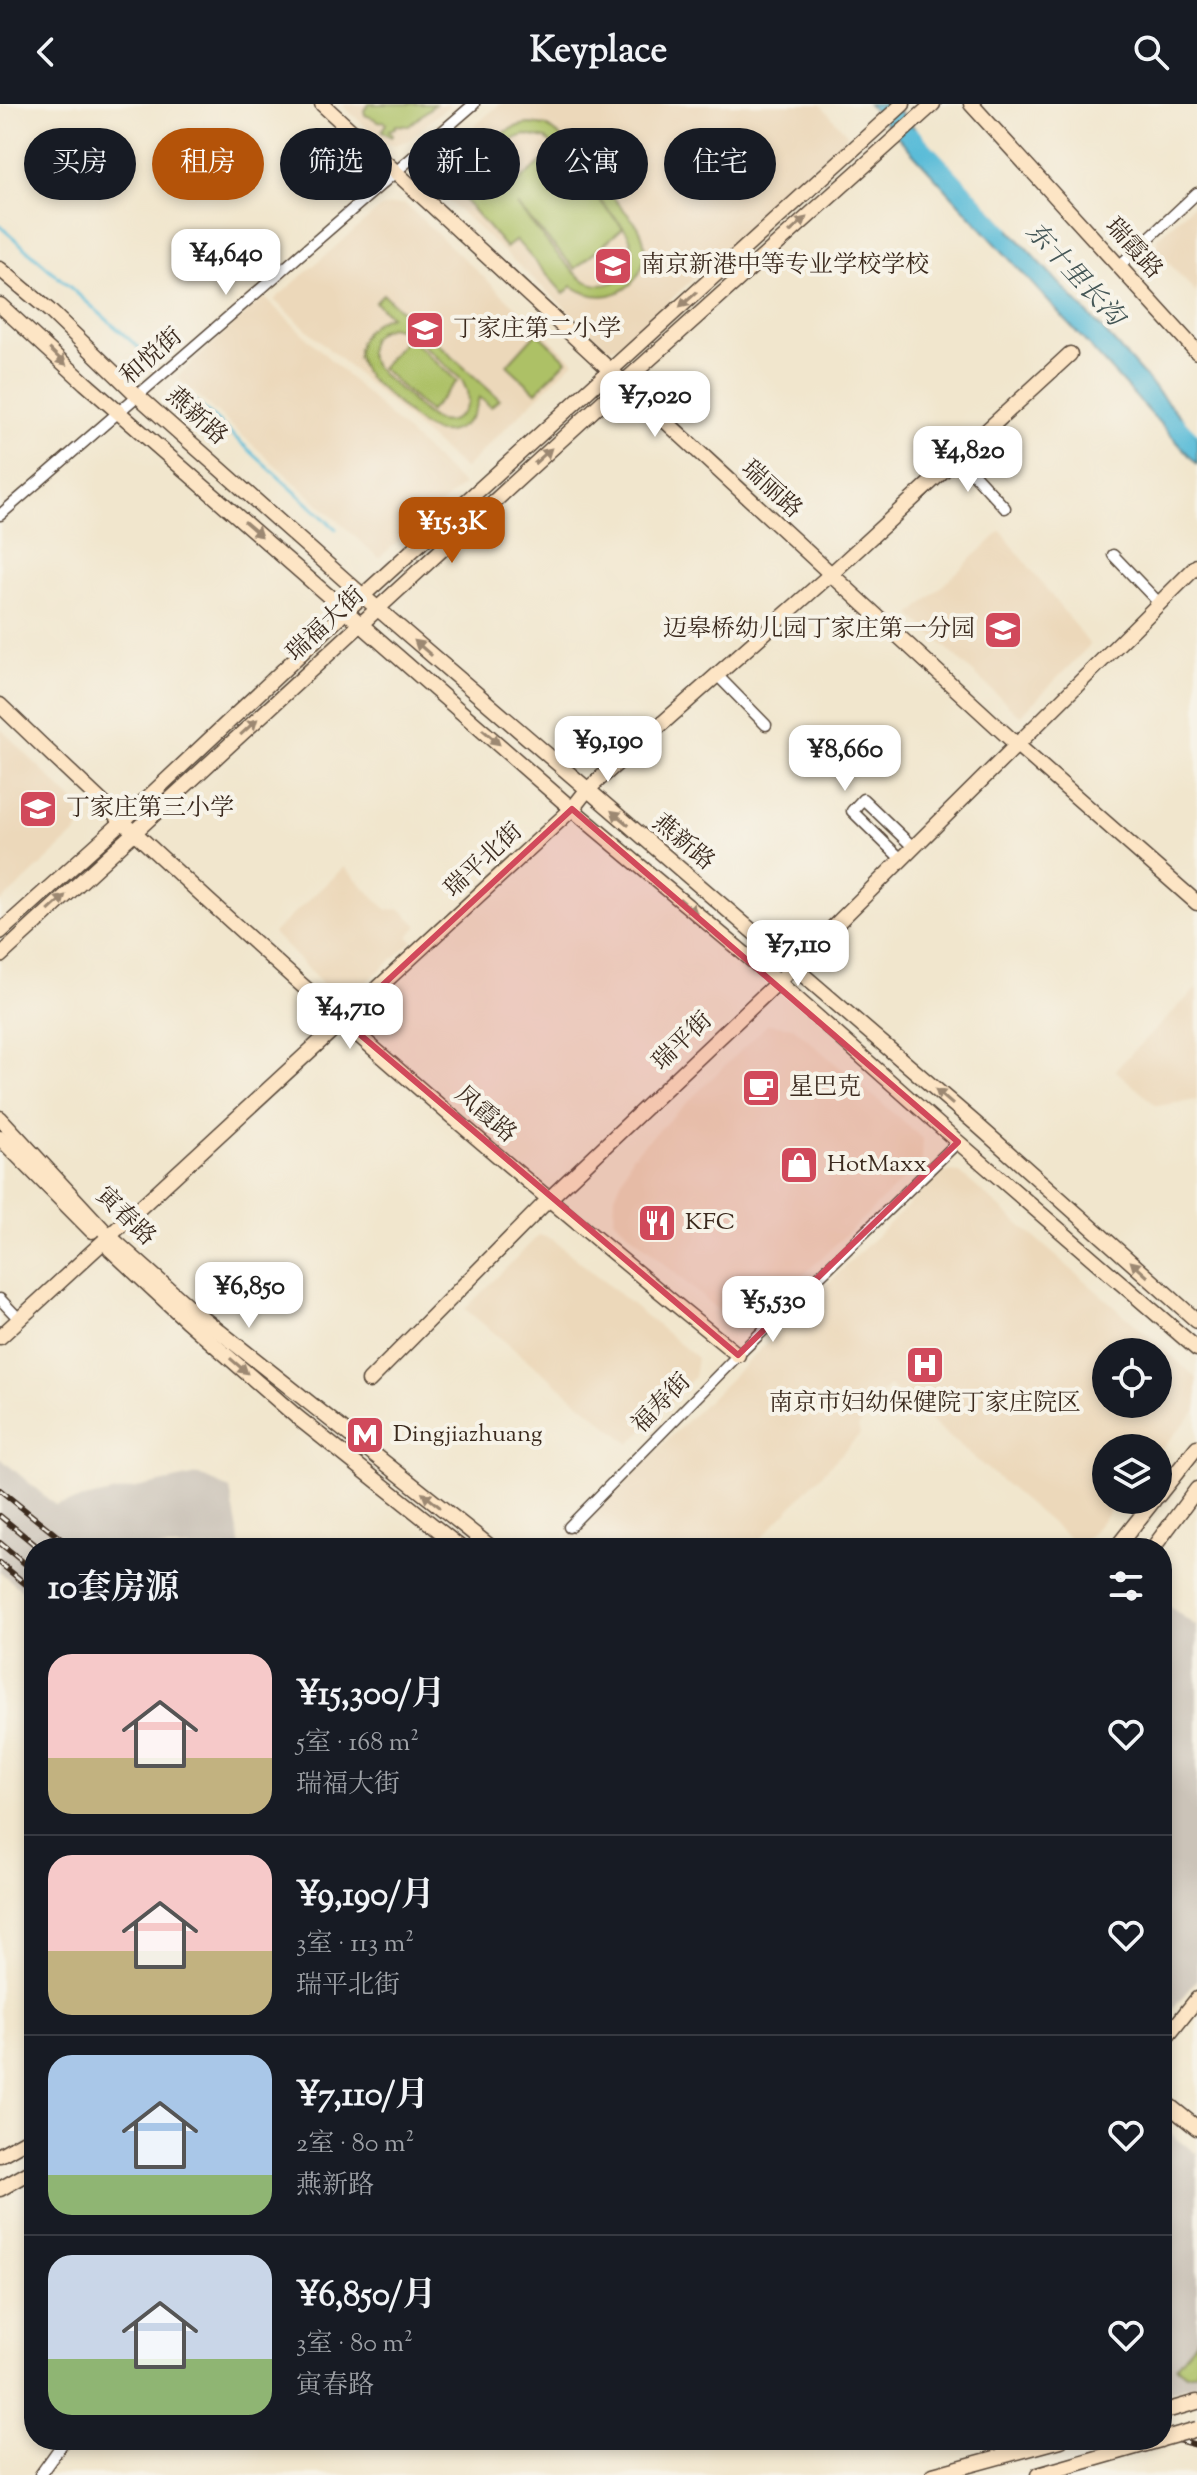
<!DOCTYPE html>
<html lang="zh">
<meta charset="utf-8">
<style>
body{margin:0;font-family:"Sorts Mill Goudy","Noto Serif SC",serif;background:#20242c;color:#f1f3f6;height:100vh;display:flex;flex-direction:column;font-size:30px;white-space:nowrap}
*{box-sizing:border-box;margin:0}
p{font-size:26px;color:#9ea1a6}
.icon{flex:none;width:44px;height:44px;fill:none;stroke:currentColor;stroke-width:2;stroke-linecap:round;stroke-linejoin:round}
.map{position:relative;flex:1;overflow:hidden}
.sheet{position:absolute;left:24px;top:1434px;width:1148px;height:912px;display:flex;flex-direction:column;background:#171b24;border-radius:32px;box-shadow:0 4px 12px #0003}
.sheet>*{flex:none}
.banner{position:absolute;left:24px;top:24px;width:1150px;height:72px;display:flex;gap:16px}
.tools{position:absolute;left:1092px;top:1234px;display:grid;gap:16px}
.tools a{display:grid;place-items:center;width:80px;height:80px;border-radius:50%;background:#171b24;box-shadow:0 4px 12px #0003;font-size:40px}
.price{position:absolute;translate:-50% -68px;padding:0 18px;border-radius:16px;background:#fff;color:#222;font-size:26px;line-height:52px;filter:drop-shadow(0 2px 4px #0008)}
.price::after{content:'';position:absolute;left:50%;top:48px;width:24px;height:18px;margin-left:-12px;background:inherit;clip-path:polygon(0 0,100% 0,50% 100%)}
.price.selected{background:#b45309;color:#fff}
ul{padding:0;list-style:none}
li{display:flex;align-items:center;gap:24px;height:200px;padding:0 24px}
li+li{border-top:2px solid #363941}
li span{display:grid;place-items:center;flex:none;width:224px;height:160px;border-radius:24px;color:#555}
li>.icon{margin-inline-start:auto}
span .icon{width:96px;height:96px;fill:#fffc;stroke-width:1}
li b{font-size:34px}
h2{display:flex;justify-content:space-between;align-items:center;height:96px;padding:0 24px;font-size:34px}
.chip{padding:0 28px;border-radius:36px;background:#171b24;box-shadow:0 4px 12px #0003;font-size:28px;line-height:72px}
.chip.selected{background:#b45309;color:#fff}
header{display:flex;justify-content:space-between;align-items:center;height:104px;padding:0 24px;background:#171b24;font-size:36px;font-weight:800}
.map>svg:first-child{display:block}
.built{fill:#ecd8ba;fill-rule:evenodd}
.industrial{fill:#cbc3b8}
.green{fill:#adc166;stroke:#747642;stroke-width:2;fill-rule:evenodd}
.water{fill:#5abcd8;stroke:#4a737b;stroke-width:2}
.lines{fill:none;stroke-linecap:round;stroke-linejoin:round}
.stream{stroke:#5abcd8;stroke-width:3}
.street-casing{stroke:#564638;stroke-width:13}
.secondary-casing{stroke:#564638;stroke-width:17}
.street{stroke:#fff;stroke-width:10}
.secondary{stroke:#fde5c5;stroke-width:14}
.rail-casing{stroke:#3b2a1e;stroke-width:6}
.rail{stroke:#f7f3e8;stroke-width:3;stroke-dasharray:9;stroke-linecap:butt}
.secondary-bridge-casing{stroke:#564638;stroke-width:17;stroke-linecap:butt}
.secondary-bridge{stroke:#fde5c5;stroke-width:14}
.oneway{fill:#9c8872}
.marked{fill:#d1495b;fill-opacity:0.2;stroke:#d1495b;stroke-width:6;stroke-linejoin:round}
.labels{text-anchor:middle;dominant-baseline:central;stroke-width:8;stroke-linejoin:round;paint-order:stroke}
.street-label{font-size:24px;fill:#3b2a1e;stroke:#f7f3e8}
.poi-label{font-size:24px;fill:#3b2a1e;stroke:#f7f3e8;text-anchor:start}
.water-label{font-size:26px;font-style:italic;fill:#445656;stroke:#f7f3e8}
</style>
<header><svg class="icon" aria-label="back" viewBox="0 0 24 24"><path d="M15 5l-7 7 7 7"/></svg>Keyplace<svg class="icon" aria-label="search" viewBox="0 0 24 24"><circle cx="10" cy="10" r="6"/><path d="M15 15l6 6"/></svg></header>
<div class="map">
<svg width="1197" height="2371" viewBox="0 0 1197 2371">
<rect width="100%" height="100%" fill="#f7f3e8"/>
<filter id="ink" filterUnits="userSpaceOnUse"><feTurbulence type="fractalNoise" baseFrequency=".0125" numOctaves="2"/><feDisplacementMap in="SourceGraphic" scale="16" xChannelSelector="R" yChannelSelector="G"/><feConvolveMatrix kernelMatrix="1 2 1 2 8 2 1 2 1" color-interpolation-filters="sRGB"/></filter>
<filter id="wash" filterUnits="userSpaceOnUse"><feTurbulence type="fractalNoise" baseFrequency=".006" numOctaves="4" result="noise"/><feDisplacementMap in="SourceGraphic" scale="32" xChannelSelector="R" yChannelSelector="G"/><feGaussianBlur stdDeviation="1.8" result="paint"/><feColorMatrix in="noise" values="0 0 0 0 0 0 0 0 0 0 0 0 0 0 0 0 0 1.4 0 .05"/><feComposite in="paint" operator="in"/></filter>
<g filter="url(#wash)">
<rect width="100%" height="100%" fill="#f1e6cd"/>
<g class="built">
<path d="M341,0H450L408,37L393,41L384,39Z"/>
<path d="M500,0H820L848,31L623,240L609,244L434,84L429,73L435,56Z"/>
<path d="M1197,98V190L1158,147L1157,134Z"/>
<path d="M405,100L574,257L464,365L274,196L379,105L389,101Z"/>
<path d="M264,193L463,381L379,454L177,273Z"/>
<path d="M1001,427L1090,541L1020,612L911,511Z"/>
<path d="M0,624L74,698L79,712L78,727L0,799Z"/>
<path d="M344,763L387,806L401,805L418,822L408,832L413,837L358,886L343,892L330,888L273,829Z"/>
<path d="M1197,884V996L1157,1002L1115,966Z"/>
<path d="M768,920L793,923L923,1035L922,1058L754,1218L746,1222L735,1221L614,1116L615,1091L632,1052Z"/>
<path d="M949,1068L960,1069L1197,1274V1305L1158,1349V1344H1106V1396H1119L1079,1444L1063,1443L1069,1434L889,1282L857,1314L861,1319L858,1323L860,1330L752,1444H575L565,1436L940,1070ZM1106,1248H1158V1300H1106Z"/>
<path d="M539,1131L552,1135L697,1254L694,1273L630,1340L465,1205Z"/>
</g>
<g class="industrial">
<path d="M0,1354L55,1401L198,1371L230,1385L241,1444H34V1496L0,1468Z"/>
<path d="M1162,1497L1197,1523V1875L1162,1919Z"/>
<path d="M1162,2023L1197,2050V2279L1162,2291Z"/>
</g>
<g class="green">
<path d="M369,0H435L409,22L396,21L395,24L389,26L393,31L391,33L382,27L386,20L384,17L377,18L375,15L365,11L364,6Z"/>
<path d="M530,20L546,22L559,31L638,122C663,168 614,212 572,182L564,190L516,136L506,144L449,78L467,63L489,87C477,54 494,23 530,20ZM526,31L546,35L557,45L506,88C488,66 497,37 526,31ZM561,51L624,124C648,154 618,195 584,176C568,167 531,118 517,101L575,165L623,124Z"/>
<path d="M383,190L499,295L491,303L479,293C475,318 451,338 425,323C413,316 403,304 392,295C384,286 372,279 365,269C348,245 365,219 390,212L375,198ZM391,223L408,228L462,276L467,287L468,298C463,311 453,320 439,317C426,314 415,299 405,290C391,277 360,259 371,237C375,228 382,225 391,223Z"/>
<path d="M537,228L567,256L536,288L507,261Z"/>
<path d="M408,233L457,277L429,308L381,264Z"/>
<path d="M1197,2235V2268L1186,2270L1176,2262Z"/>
</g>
<path class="water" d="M868,0H892L1116,240L1197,332V360Z"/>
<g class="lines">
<g class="stream">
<path d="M915,25L1008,125"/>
<path d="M0,122L145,249"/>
<path d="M195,297L336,425"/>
<path d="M1180,314L1197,331"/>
</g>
</g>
</g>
<g filter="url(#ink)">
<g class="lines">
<g class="street-casing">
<g id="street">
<path d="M1119,162L1197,89"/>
<path d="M957,352L1005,404"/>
<path d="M0,411L474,0"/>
<path d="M1113,451L1159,499"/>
<path d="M717,571L766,621"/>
<path d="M901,755L852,707L863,695L913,743"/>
<path d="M0,1195L19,1215"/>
<path d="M569,1423L738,1251L958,1038"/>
<path d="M40,2371L65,2336"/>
</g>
</g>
<g class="secondary-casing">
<g id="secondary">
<path d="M322,0L831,470L1016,640L1197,799"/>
<path d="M971,0L1197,248"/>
<path d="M0,165L50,207L138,292L363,492L975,1019L1197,1217"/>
<path d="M0,201L85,279L572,705L778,878L958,1038L1197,1245"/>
<path d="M0,601C235,828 483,1045 738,1251"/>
<path d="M0,828L122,718L347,506L903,0"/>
<path d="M0,852L623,279L933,0"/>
<path d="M0,1014L109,1132L190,1204L492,1444"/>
<path d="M0,1034L92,1127"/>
<path d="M110,1145L186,1216L297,1313L461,1444"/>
<path d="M0,1233L572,705L587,686L831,470L1070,250"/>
<path d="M369,1277L549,1095L778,878L1197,462"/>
<path d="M1158,1392L1197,1343"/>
<path d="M1116,1444L1154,1396"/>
<path d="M1153,1444L1197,1385"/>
<path d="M1162,1939L1197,1895"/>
<path d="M1162,1996L1197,2024"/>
<path d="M0,2051L34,2032"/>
<path d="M0,2085L34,2066"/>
<path d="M1162,2308L1197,2298"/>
<path d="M933,2371L1061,2336"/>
<path d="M1038,2371L1160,2336"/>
</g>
</g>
<use href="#street" class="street"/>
<use href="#secondary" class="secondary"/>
<g class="rail-casing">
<g id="rail">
<path d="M0,1386L72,1444"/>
<path d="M0,1412L39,1444"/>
<path d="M0,1439L34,1467"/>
<path d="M0,1459L34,1487"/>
<path d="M1162,2332L1197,2341"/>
</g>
</g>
<use href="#rail" class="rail"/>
<g class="secondary-bridge-casing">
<path id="secondary-bridge" d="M1162,2335L1197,2325"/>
</g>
<use href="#secondary-bridge" class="secondary-bridge"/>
</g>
<defs><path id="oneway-solid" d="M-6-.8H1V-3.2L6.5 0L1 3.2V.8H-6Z" transform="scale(2)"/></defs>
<g class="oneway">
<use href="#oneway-solid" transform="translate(798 121) rotate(-42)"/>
<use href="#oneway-solid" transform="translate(688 196) rotate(138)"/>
<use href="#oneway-solid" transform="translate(58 253) rotate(44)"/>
<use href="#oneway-solid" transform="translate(543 352) rotate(-42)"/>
<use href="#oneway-solid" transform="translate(253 425) rotate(41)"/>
<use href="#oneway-solid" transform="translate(423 544) rotate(-139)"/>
<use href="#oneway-solid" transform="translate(249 623) rotate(-43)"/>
<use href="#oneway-solid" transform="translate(491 633) rotate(41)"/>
<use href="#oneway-solid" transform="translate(620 714) rotate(-140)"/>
<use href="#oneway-solid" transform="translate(57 799) rotate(-43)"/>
<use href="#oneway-solid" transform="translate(688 802) rotate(40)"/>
<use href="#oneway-solid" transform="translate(944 993) rotate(-139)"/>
<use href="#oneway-solid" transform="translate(1139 1165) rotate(-138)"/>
<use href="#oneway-solid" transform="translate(239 1262) rotate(41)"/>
<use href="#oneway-solid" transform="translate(431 1396) rotate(-142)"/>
</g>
</g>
<path class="marked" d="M572,705L958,1038L738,1251L344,917Z"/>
<defs>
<g id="school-square" transform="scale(2)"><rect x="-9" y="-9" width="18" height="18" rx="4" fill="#d1495b" stroke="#f7f3e8"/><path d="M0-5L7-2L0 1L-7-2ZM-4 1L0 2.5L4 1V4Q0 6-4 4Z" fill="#fff"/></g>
<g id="cafe-square" transform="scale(2)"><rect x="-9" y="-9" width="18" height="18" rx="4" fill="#d1495b" stroke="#f7f3e8"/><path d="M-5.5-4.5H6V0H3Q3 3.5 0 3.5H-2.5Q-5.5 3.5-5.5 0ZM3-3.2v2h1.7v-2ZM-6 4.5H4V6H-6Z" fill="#fff"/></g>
<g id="shop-square" transform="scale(2)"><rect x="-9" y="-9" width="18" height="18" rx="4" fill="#d1495b" stroke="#f7f3e8"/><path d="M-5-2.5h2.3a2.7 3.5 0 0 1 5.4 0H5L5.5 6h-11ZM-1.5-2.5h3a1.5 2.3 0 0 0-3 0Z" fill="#fff"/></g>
<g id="restaurant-square" transform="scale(2)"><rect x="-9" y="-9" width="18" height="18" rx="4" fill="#d1495b" stroke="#f7f3e8"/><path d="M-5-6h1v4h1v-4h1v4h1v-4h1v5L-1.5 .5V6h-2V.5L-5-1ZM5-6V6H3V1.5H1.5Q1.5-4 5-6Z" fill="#fff"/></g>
<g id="hospital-square" transform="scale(2)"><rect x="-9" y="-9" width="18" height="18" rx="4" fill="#d1495b" stroke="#f7f3e8"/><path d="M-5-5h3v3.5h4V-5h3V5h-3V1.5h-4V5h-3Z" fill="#fff"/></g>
<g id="metro-square" transform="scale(2)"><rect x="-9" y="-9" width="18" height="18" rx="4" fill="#d1495b" stroke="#f7f3e8"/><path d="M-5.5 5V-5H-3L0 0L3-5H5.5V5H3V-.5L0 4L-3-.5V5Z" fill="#fff"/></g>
</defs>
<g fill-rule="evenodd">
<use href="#school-square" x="613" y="162"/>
<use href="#school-square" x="425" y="226"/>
<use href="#school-square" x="1003" y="526"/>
<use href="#school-square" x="38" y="705"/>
<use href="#cafe-square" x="761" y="984"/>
<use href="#shop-square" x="799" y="1061"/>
<use href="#restaurant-square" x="657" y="1119"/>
<use href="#hospital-square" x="925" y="1261"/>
<use href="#metro-square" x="365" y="1331"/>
</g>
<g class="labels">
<g class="street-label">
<text transform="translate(1133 145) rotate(48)">瑞霞路</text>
<text transform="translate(152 253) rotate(-41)">和悦街</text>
<text transform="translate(196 313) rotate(42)">燕新路</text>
<text transform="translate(771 386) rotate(43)">瑞丽路</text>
<text transform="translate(326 521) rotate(-43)">瑞福大街</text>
<text transform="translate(683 739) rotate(40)">燕新路</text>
<text transform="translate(484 757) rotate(-43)">瑞平北街</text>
<text transform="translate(683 938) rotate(-44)">瑞平街</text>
<text transform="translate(485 1011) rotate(41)">凤霞路</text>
<text transform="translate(125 1113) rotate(44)">寅春路</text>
<text transform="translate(662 1300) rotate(-46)">福寿街</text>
</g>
<g class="poi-label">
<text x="641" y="162">南京新港中等专业学校学校</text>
<text x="453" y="226">丁家庄第二小学</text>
<text x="975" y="526" text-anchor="end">迈皋桥幼儿园丁家庄第一分园</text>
<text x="66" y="705">丁家庄第三小学</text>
<text x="789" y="984">星巴克</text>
<text x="827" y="1061">HotMaxx</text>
<text x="685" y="1119">KFC</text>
<text x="925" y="1300" text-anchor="middle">南京市妇幼保健院丁家庄院区</text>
<text x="393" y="1331">Dingjiazhuang</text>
</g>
<g class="water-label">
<text transform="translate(1074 171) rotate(47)">东十里长沟</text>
</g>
</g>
</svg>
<div class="tools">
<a><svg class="icon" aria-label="locate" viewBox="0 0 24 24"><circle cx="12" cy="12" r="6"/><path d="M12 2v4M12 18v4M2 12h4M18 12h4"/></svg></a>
<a><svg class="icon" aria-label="layers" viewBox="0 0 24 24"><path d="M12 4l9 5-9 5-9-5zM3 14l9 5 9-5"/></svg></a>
</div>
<b class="price" style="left:226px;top:193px">¥4,640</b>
<b class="price" style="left:655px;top:335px">¥7,020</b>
<b class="price" style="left:968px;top:390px">¥4,820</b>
<b class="price selected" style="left:452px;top:461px">¥15.3K</b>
<b class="price" style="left:608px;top:680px">¥9,190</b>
<b class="price" style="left:845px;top:689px">¥8,660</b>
<b class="price" style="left:798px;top:884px">¥7,110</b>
<b class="price" style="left:350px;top:947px">¥4,710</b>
<b class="price" style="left:249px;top:1226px">¥6,850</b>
<b class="price" style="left:773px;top:1240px">¥5,530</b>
<div class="banner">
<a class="chip">买房</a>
<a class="chip selected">租房</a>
<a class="chip">筛选</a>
<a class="chip">新上</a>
<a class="chip">公寓</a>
<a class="chip">住宅</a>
</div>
<section class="sheet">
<h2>10套房源<svg class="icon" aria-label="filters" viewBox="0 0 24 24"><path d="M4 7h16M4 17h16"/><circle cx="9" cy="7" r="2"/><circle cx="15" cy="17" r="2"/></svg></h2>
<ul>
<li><span style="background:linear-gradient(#f6c9c9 65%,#c2b280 0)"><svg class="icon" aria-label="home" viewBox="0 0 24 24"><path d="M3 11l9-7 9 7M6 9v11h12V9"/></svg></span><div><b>¥15,300/月</b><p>5室 · 168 m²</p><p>瑞福大街</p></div><svg class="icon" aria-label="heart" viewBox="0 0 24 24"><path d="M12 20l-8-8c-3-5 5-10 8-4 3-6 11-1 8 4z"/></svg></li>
<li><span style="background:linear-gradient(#f6c9c9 60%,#c2b280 0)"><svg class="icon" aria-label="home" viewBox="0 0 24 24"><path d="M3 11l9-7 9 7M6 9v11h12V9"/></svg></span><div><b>¥9,190/月</b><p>3室 · 113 m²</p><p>瑞平北街</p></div><svg class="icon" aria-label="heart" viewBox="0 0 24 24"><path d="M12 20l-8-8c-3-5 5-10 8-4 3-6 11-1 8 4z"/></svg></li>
<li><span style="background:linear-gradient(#a9c7e8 75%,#8fb573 0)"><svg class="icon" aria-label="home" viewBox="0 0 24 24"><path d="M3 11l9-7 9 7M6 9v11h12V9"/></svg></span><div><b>¥7,110/月</b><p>2室 · 80 m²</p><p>燕新路</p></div><svg class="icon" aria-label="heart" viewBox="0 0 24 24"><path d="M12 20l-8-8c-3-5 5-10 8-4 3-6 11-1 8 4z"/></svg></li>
<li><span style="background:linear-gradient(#c9d6e8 65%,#8fb573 0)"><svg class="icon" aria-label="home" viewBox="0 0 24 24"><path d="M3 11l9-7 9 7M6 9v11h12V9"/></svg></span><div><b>¥6,850/月</b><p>3室 · 80 m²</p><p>寅春路</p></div><svg class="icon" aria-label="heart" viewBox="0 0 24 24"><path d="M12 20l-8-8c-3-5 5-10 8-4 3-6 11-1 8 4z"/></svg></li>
</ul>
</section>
</div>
